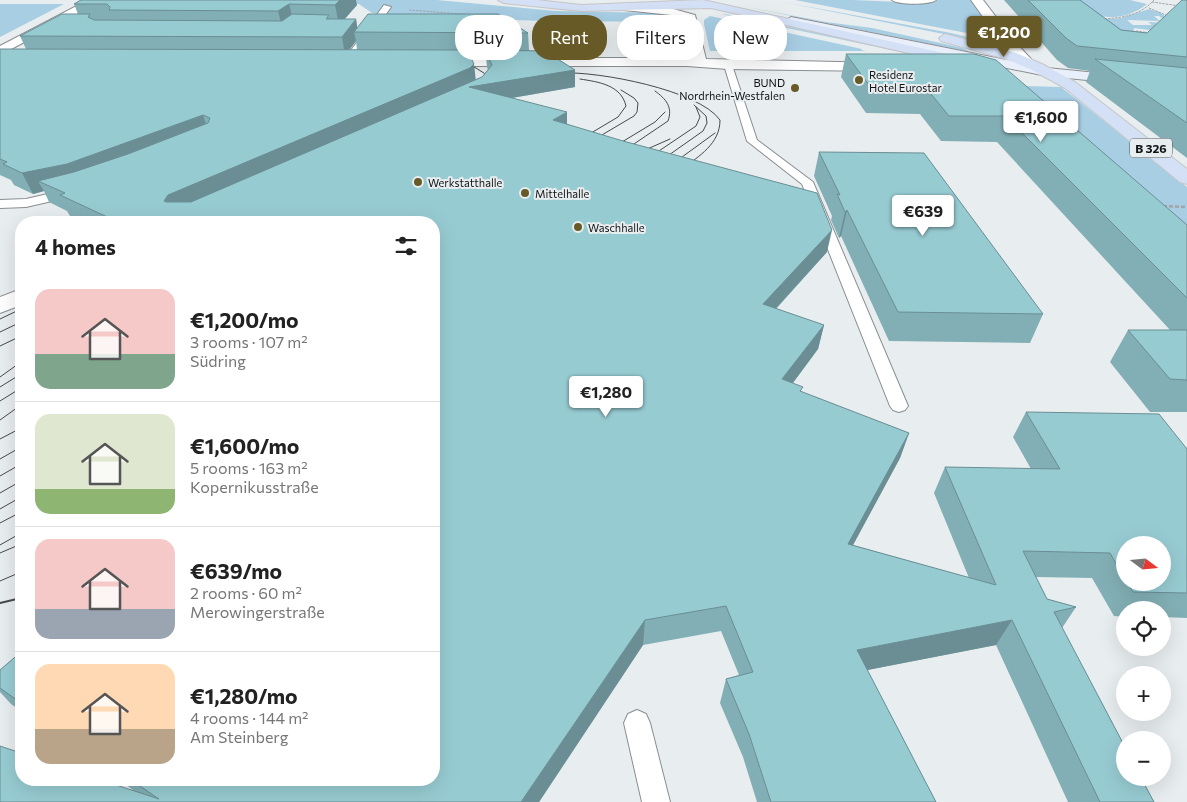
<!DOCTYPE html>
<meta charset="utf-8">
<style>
body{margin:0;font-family:Commissioner,sans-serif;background:#f2f2f2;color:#222;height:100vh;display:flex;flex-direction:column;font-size:19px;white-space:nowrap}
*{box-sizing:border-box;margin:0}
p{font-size:16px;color:#767676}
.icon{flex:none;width:28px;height:28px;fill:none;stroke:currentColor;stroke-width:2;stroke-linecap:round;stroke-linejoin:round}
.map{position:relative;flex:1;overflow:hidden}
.panel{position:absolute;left:15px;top:216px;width:425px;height:570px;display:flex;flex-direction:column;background:#fff;border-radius:20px;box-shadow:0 5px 20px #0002}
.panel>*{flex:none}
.guide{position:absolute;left:455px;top:15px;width:475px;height:45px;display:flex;gap:10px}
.needle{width:32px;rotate:106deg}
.fabs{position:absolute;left:1116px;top:536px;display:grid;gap:10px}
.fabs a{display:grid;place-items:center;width:55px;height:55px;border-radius:50%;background:#fff;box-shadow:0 5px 20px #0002;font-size:25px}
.price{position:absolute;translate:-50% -42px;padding:0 11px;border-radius:5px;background:#fff;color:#222;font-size:16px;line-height:32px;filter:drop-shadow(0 1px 2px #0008)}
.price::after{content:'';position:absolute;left:50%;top:30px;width:15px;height:11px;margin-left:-8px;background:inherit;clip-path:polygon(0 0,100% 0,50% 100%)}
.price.on{background:#675a27;color:#fff}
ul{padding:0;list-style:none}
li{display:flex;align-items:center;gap:15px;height:125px;padding:0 20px}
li+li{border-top:1px solid #e0e0e0}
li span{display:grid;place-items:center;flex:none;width:140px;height:100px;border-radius:15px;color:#555}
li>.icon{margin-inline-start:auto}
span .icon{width:60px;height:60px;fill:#fffc;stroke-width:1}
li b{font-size:21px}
h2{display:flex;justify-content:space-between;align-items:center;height:60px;padding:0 20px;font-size:21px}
.pill{padding:0 18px;border-radius:20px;background:#fff;box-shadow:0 5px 20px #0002;font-size:18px;line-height:45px}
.pill.on{background:#675a27;color:#fff}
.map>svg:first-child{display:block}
.green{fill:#a8cee4}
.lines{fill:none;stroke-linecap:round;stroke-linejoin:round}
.lane-casing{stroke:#8a8e91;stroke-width:2}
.street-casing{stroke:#8a8e91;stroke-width:2}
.secondary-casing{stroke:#8a8e91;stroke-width:2}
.primary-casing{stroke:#c6c6c7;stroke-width:2}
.path-far1{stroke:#a1a5a7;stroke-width:1;stroke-dasharray:2.5 1;stroke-linecap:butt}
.path{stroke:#a1a5a7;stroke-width:2.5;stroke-dasharray:4 2;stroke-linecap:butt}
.lane{fill:#fff;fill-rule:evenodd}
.street{fill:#fff;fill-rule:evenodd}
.secondary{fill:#e9effa;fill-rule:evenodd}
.primary{fill:#d4e0f5;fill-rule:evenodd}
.tram-far1{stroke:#484a4c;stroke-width:1}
.tram{stroke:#484a4c;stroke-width:2}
.wall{fill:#82afb5;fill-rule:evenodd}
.shaded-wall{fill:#6a8e93}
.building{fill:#97cbd2;stroke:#6a8e93}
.poi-dot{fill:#675a27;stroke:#e8edef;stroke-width:2}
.labels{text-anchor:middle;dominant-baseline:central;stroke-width:4;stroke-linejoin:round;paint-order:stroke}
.far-poi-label{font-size:11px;fill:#111314;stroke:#e8edef;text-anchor:start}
.shield{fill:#e8edef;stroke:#525456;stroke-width:1}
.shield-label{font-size:12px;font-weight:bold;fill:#111314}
</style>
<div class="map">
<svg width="1187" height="802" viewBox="0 0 1187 802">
<rect width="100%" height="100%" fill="#e8edef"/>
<g class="green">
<path d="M248,0H437L555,11L662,13L678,17L681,22L543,21L388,15L372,13L359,4L244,3Z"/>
<path d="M795,0H853L924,3L938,0H971L998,39Z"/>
<path d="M1046,0H1130L1147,4C1115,30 1079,11 1046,0Z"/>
<path d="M783,2L951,33L996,44L989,43Z"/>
<path d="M0,4H64L0,37Z"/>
<path d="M747,7L826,22L872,28L963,48L970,52Z"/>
<path d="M1149,9L1161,13L1167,18L1165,21L1159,16H1154L1160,21L1127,20L1133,25H1152L1148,22L1167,23L1164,32L1134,28L1133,33L1107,31L1097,20L1121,18Z"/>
<path d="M721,14L732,15L932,57L934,59Z"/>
<path d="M710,16L862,49L861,50L866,51H710L704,24V20Z"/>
<path d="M1024,86L1061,87L1187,187V230Z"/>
</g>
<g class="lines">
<g class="lane-casing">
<g id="lane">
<path d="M384,5L391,7L350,64H344V60Z"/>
<path d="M728,62L732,65L757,140L813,182L908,406L905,410L899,412L893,410L890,406L802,184L747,141L724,65Z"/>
<path d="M70,189L76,193L74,196L26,207L0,208V200L26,199Z"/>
<path d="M637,710L646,714L650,723L670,802H642L624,723L628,714Z"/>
</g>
</g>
<g class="street-casing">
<g id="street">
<path d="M88,0H103L0,55V46Z"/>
<path d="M892,0H936C930,5 898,5 892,0Z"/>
<path d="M971,0H983L1016,43L1031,59L1033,62L1031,65H1021L1006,49Z"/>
<path d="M619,4L673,9L695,15L706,59L881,63L888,67L881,71L728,69L687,66H437L430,62L437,58H692L685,20L671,15L615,9L613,7L615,5Z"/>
<path d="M21,289V305L0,313V297Z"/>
</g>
</g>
<g class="secondary-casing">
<path id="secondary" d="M791,17L1047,68L1187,82V90L1047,76L787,24L785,21Z"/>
</g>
<g class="primary-casing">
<g id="primary">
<path d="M498,0H537L581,5L703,0L970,59L977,63L970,67L711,8L581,11L504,3Z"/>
<path d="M945,34L1016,53L1042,64L1075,82L1187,169V184L1180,182L1065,88L1032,70L1006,59L941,41L939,38Z"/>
</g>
</g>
<g class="path-far1">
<path d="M1152,2L1187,7"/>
<path d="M1149,8L1168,16"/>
<path d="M409,10L475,15"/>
<path d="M1101,19C1121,18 1140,16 1154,0"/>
<path d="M1136,31L1151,33"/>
</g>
<path class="path" d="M1163,206L1187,207"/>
<use href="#lane" class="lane"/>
<use href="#street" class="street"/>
<use href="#secondary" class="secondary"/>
<use href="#primary" class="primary"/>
<g class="tram-far1">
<path d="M460,63L476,68L490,77V86"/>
<path d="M562,73C598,71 699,90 720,120C720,144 699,156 682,169"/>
<path d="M580,79C599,82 621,85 626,106L618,117L581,139"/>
<path d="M590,142L634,116L637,112L638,103L634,98L621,90"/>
<path d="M612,148L655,122L665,112"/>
<path d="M622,152L668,121C673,107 666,99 655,91"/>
<path d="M636,154L670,139"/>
<path d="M647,159L696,126L700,117L696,107"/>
<path d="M659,162L703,131L707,123L706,116L694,105"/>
<path d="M671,165L715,133"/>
<path d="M0,319L21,309"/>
<path d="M0,332L21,322"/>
<path d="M0,346L21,336"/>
<path d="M0,377L21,362"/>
<path d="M0,387L21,374"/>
<path d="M0,401L21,388"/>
<path d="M0,420L21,405"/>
<path d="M0,439L21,428"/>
<path d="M0,459L21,447"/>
<path d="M0,476L21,464"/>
<path d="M0,493L21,481"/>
<path d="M0,509L21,497"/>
<path d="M0,523L21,512"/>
<path d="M0,545L21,533"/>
<path d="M0,553L21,544"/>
<path d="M0,581L21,572"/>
</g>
<path class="tram" d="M0,603L21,598"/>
</g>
<g class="wall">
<path d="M81,0L357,5L345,19H356L357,28L528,33L529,50L575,87L512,98L567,124L827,252L776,309L824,325L818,349L793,383L802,392L909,433L900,458L853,545L969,578L934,493L945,467L1031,469L1013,437L1026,412L1187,449V618L1162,617V610H1125V617L1114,616L1092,578L1036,577L1047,599L1076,607L1062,628L1154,802H1068L996,645L867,670L936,802H757L743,757L720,703L726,679L739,675L721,631L643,645L539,802H0L136,792L119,780H434V222H83L70,216L67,211L49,202L44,191L33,194L14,185L11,180L0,175V49H26L20,36L78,14L74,4ZM356,41L357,50H349ZM470,56H486L487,67L488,70L482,77L475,80ZM1125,545L1162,582H1125Z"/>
<path d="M1004,0H1080L1121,30L1147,33L1187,0V158L1086,82L1090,71L1068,68L1057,60Z"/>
<path d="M846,54H974L1187,225V412H1150L1110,362L1128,330H1170L997,142L941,141L920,114L866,113L841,77Z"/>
<path d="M819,152L1043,314L1030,343L889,341L841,236L839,238L831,220L832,216L814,176Z"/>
<path d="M21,652V711L11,704L0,692V670Z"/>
</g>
<g class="shaded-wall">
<path d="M340,0H356L357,5L339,25L335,5Z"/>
<path d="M289,4L294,24L283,31L278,11Z"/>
<path d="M356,19L358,32H354L356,41L345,56L342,37Z"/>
<path d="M474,64L476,82L575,70V87L471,105L176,216L164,201L168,195Z"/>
<path d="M567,112V131L553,120Z"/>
<path d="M203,115L209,134L76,184L38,181L44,191L33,194L22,173Z"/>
<path d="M847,210L841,236L839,238L845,212Z"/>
<path d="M832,230L827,252L758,328L763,304Z"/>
<path d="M824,325L818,349L777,404L782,379Z"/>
<path d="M909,433L900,458L840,569L848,544Z"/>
<path d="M645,620L643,645L539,802H521Z"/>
<path d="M1012,620L996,645L847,674L857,650Z"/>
</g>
<g class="building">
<path d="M81,0H340L335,5L289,4L278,11L109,10L110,7L107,4H74Z"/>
<path d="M1028,0H1080L1121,30L1147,33L1182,0H1187V57L1077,46L1066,38Z"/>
<path d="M62,14H90L88,17L94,20L282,21L292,14L329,15L326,19H356L342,37L20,36Z"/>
<path d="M368,14H498L528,33L354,32Z"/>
<path d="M0,49L467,50L474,64L470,68L168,195L164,201L166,202H191L482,77L492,65L485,50L545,51L575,70L469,87L567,112L553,120L623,141L817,193L832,230L763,304L824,325L782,379L803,387L800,391L909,433L848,544L996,585L945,467L1060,469L1026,412L1159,414L1187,449V593L1133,592L1127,582H1162V545H1125V579L1110,553L1023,551L1047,599L1076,607L1054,612L1125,747V778H1141L1154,802H1100L1012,620L857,650L936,802H771L749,734L726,679L753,672L726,606L645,620L521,802H0V746L21,753V780H101L159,799L131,780H434V222H118L60,195L65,193L38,181L74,172L128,154L208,123L210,118L203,115L67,164L22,173L3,164L7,162L0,159Z"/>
<path d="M846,54H974L996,60L1187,225V298L1005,116H949L927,89H872Z"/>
<path d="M1095,59L1187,68V123Z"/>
<path d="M819,152L924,153L1043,314L898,312L847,210L845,212L837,194L840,195Z"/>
<path d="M1128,330H1187V380L1170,379Z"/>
<path d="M21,652V703L0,688V670Z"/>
</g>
<g class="poi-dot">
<circle cx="859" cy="80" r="5"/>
<circle cx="795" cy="88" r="5"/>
<circle cx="418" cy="182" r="5"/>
<circle cx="525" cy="193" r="5"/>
<circle cx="578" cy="227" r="5"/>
</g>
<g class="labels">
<g class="far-poi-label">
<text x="869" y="74">Residenz<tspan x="869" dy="13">Hotel Eurostar</tspan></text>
<text x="785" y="82" text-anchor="end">BUND<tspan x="785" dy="13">Nordrhein-Westfalen</tspan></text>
<text x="428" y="182">Werkstatthalle</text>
<text x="535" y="193">Mittelhalle</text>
<text x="588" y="227">Waschhalle</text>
</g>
<rect class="shield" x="1130" y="138.5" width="42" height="19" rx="4"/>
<g class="shield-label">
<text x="1151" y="148">B 326</text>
</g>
</g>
</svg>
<div class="fabs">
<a><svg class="needle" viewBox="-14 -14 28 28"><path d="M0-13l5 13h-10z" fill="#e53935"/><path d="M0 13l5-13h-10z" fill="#767676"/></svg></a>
<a><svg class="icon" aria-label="locate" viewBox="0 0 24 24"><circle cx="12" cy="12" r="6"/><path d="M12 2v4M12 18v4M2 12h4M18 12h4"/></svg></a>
<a>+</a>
<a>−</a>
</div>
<b class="price on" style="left:1004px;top:58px">€1,200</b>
<b class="price" style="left:1041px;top:143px">€1,600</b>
<b class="price" style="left:923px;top:237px">€639</b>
<b class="price" style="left:606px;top:418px">€1,280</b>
<div class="guide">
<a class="pill">Buy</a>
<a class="pill on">Rent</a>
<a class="pill">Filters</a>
<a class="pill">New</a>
</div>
<section class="panel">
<h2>4 homes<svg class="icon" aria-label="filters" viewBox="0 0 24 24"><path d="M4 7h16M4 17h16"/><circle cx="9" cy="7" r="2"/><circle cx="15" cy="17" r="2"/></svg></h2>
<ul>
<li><span style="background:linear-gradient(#f6c9c9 65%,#7fa58c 0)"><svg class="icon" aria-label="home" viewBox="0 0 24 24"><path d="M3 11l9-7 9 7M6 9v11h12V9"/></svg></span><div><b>€1,200/mo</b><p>3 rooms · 107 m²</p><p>Südring</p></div></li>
<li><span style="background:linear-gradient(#dfe7d0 75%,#8fb573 0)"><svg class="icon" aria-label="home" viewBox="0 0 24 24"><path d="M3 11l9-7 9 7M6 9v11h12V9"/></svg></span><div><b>€1,600/mo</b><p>5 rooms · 163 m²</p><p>Kopernikusstraße</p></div></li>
<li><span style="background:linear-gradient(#f6c9c9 70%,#9aa5b1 0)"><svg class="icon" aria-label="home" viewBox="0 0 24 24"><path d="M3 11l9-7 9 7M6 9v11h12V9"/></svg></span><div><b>€639/mo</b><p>2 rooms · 60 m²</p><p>Merowingerstraße</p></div></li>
<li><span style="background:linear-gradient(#ffd9b3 65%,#b9a48a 0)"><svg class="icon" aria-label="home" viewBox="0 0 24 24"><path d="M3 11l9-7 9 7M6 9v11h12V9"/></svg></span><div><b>€1,280/mo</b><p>4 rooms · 144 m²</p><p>Am Steinberg</p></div></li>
</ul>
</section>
</div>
